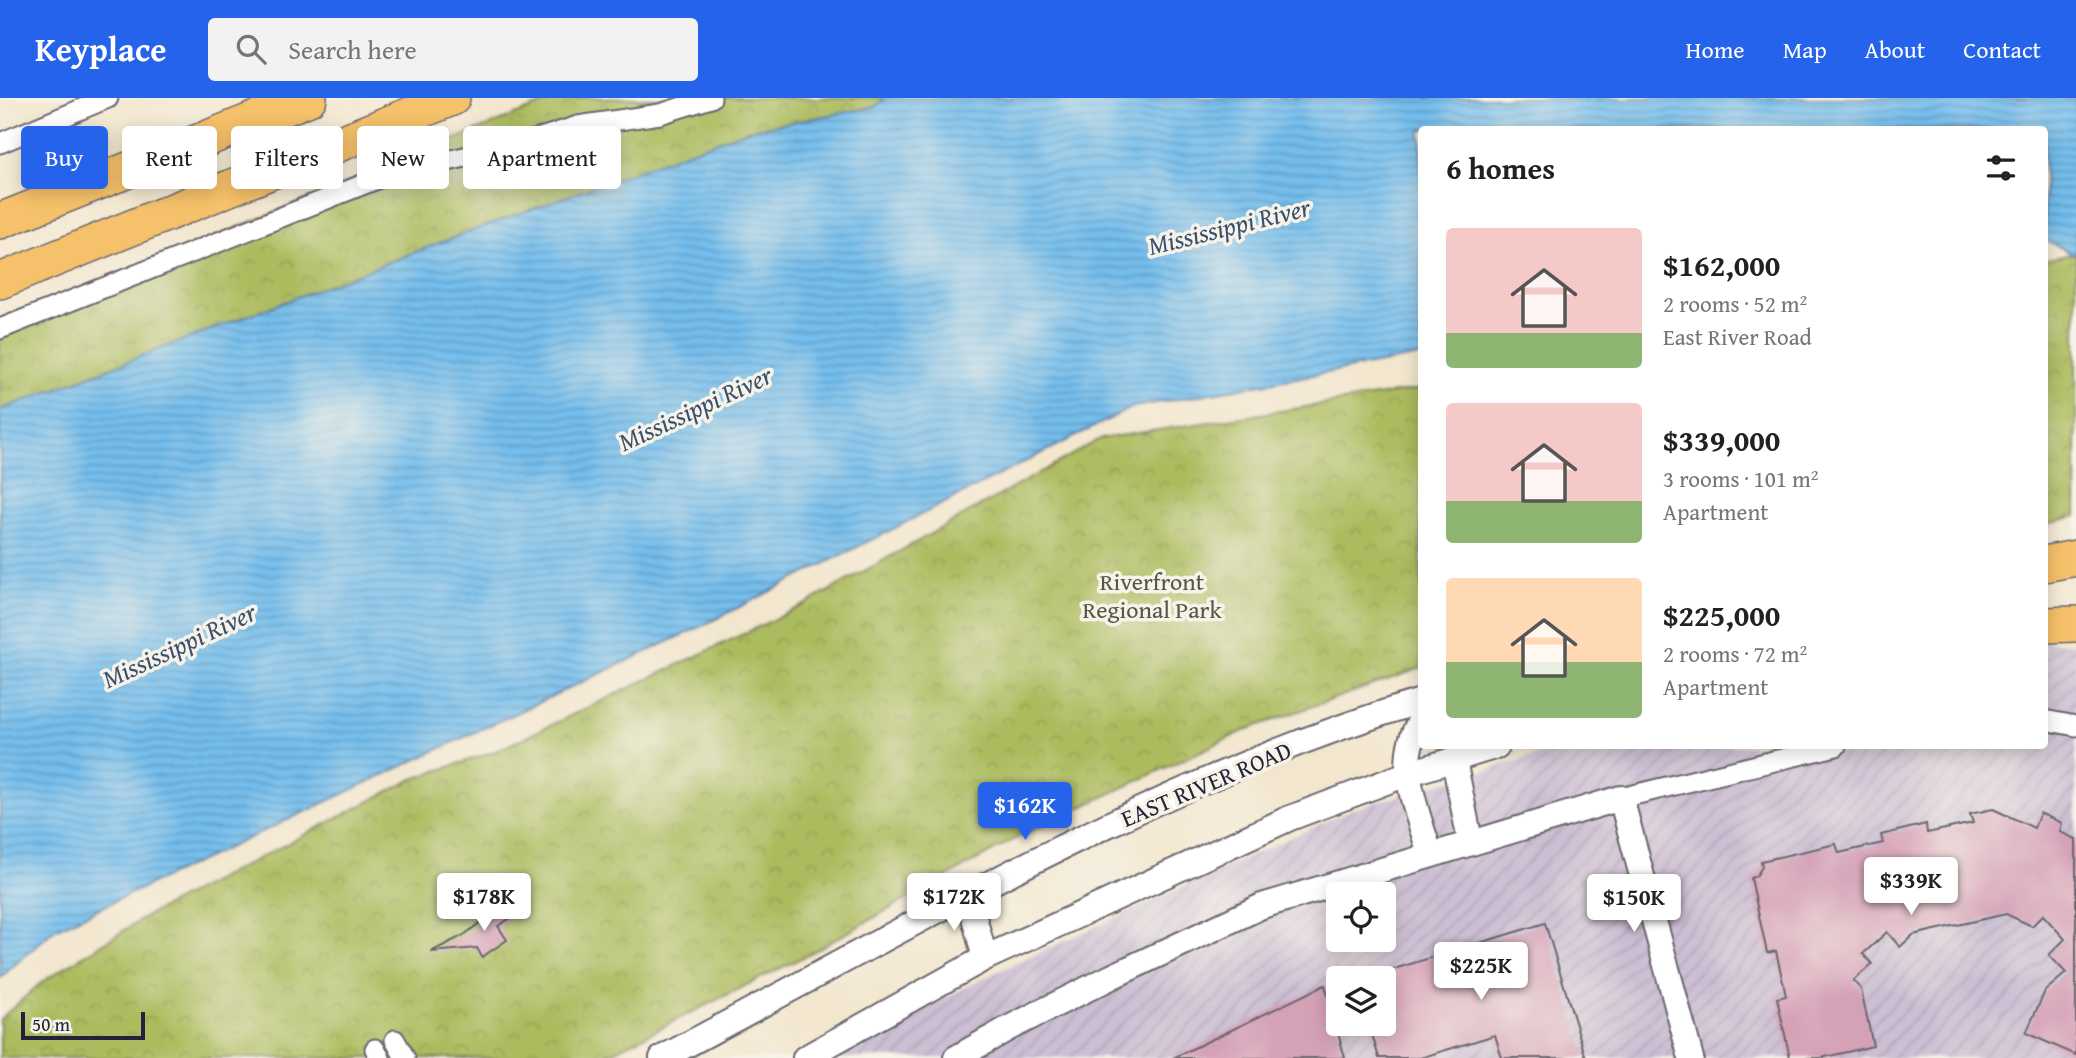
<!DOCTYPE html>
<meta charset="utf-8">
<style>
body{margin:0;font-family:"Gentium Book Plus",serif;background:#f2f2f2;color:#202124;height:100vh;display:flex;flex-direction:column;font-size:26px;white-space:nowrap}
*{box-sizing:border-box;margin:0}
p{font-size:23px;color:#757577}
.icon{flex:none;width:38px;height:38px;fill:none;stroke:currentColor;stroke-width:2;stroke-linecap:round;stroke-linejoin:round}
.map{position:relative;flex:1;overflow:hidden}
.side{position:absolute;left:1418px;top:28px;width:630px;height:623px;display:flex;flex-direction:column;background:#fff;border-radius:7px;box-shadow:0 4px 18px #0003}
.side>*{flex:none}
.banner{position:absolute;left:21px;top:28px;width:665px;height:63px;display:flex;gap:14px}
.controls{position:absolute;left:1326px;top:784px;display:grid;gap:14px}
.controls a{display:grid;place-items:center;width:70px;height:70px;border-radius:7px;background:#fff;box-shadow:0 4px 18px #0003;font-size:35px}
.scale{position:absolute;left:21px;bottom:18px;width:124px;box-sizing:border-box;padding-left:7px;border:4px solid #22223b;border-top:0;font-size:19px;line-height:24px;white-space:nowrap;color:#22223b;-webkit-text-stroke:5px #f7f3e8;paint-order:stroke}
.price{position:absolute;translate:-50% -60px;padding:0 16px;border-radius:7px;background:#fff;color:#222;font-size:23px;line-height:46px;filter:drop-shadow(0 2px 4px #0008)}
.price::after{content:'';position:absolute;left:50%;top:42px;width:21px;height:16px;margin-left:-10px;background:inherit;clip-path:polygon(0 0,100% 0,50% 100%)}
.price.current{background:#2563eb;color:#fff}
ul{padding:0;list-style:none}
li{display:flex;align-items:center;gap:21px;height:175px;padding:0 28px}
li span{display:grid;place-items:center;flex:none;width:196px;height:140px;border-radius:7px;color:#555}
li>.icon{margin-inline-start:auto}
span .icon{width:84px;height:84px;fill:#fffc;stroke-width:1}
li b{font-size:30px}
h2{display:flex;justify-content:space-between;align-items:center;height:84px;padding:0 28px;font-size:30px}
.pill{padding:0 24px;border-radius:7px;background:#fff;box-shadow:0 4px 18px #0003;font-size:24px;line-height:63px}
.pill.current{background:#2563eb;color:#fff}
header{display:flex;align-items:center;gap:42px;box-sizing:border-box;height:98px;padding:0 35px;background:#2563eb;color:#fff}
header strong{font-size:33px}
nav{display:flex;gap:38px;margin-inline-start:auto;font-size:24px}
.search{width:490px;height:63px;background:#f2f2f2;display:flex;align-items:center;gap:18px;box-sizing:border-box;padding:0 24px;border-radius:7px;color:#757577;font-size:26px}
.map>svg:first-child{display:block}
.industrial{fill:url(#industrial-furrows);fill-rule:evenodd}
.park{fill:url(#park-crowns);stroke:#676e4c;stroke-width:2}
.water{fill:url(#water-rules);stroke:#4b7094;stroke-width:2}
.building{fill:#d5a1b7}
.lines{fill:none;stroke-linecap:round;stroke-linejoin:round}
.minor-casing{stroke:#6b676e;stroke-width:23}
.tertiary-casing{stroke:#6b676e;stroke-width:28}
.motorway-casing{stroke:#6b676e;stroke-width:38}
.minor{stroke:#fff;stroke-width:19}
.tertiary{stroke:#fff;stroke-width:24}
.motorway{stroke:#f5c16b;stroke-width:35}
.labels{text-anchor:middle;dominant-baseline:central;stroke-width:7;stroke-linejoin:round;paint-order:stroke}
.park-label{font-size:24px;fill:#525847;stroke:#f7f3e8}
.street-label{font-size:24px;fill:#22223b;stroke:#f7f3e8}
.water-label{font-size:26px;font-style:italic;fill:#3b5170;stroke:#f7f3e8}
</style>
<header>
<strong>Keyplace</strong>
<div class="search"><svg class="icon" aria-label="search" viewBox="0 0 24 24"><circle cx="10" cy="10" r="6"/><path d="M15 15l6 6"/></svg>Search here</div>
<nav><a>Home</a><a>Map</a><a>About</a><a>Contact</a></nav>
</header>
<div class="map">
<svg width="2076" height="960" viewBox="0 0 2076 960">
<defs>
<pattern id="industrial-furrows" width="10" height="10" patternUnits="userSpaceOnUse" patternTransform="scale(1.75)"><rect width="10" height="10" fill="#ccbed3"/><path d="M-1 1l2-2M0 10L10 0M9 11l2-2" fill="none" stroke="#afa3b6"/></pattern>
<pattern id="park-crowns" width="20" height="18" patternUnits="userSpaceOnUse" patternTransform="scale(1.75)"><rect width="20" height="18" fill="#acbb5d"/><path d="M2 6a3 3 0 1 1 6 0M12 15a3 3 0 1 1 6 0" fill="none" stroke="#94a052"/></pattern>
<pattern id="water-rules" width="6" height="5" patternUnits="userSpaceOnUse" patternTransform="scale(1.75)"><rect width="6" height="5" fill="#74beed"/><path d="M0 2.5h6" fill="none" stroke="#5f9ac1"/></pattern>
</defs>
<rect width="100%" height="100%" fill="#f7f3e8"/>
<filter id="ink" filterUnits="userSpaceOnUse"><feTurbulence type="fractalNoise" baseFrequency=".0143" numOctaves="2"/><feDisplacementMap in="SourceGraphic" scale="14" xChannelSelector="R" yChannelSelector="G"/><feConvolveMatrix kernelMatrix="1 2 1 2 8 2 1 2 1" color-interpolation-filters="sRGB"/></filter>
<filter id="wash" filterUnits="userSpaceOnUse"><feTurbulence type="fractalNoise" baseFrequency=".00686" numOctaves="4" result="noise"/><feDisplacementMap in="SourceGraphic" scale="28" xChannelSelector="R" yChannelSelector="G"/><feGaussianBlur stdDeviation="1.57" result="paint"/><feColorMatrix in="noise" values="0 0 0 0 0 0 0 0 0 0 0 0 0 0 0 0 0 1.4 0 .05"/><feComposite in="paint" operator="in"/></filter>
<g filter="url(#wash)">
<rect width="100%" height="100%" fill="#f3e6ce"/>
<path class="industrial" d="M2044,543L2076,547V960H831L984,880L1351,712L1569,648H2044ZM1339,796H1384V842H1339ZM1339,880H1384V926H1339Z"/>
<g class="park">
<path d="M557,0H885L875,9L748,32L431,148L0,312V226Z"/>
<path d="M2076,155V418L2044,427V162Z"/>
<path d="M1421,291V570L1248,631L1022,737L805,858L600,960H0V921L43,883L150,816L413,681L496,653L800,509L1100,341Z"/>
</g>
<path class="water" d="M885,0H2076V154L2073,156L2044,141V32H1421V258L1133,309L704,527L55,831L0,880V312L431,148L748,32L875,9Z"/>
<g id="blocks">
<g class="building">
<path d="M1993,711L2034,730L2040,715L2062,725L2060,734L2076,741V957L2026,935L2045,893L2066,875L2049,857L2065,841L2043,817L2032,828L2006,816L1913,837L1900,849L1887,834L1863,856L1872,866L1853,883L1861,891L1873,948L1821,960H1790L1777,900L1786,898L1776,853L1767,855L1751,780L1756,778L1762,769L1761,763L1836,746L1839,755L1883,745L1881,737L1926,726L1927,735L1973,725L1970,716Z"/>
<path d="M508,803L517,816L498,828L507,842L482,859L477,850L431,854L464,837Z"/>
<path d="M1545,825L1586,960H1502L1495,937L1420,960H1379L1369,926H1384V874Z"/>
<path d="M1325,887L1345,960H1173Z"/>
</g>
</g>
</g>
<g filter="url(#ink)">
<use href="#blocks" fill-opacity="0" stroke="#6b676e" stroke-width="2"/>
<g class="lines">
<g class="minor-casing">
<g id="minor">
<path d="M0,45L108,0"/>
<path d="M0,231L387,77L525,45L578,28L660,16L711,0"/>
<path d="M2044,622L2076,628"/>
<path d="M1621,700L1836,648"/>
<path d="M395,942L405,960"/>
<path d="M375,951L380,960"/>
</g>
</g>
<g class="tertiary-casing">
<g id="tertiary">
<path d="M1421,622C1393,663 1418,714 1430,756"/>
<path d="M1454,662L1470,743"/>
<path d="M968,797L985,860"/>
<path d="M662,960C909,830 1153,684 1421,603"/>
<path d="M805,960L985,860L1290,720L1407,676L1497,648"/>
<path d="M956,960L1009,930L1111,879L1262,808L1621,700L1691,960"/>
</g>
</g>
<g class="motorway-casing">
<g id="motorway">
<path d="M0,123L309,0"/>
<path d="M0,183L452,0"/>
<path d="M2044,466L2076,460"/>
<path d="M2044,527L2076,526"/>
</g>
</g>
<use href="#minor" class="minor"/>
<use href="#tertiary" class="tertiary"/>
<use href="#motorway" class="motorway"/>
</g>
</g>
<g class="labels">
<g class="park-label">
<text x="1152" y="483">Riverfront<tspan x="1152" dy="28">Regional Park</tspan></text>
</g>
<g class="street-label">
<text transform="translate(1206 686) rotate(-23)">EAST RIVER ROAD</text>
</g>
<g class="water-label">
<text transform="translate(1229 128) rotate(-14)">Mississippi River</text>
<text transform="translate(695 310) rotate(-25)">Mississippi River</text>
<text transform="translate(179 547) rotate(-25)">Mississippi River</text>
</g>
</g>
</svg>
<div class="controls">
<a><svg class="icon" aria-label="locate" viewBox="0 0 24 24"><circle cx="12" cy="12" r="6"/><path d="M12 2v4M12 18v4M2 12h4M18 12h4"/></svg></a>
<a><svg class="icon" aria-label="layers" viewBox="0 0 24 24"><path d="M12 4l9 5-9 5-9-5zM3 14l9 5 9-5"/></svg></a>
</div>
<div class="scale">50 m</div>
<b class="price current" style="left:1025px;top:744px">$162K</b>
<b class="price" style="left:1911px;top:819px">$339K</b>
<b class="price" style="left:484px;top:835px">$178K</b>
<b class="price" style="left:954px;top:835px">$172K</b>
<b class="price" style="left:1634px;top:836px">$150K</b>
<b class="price" style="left:1481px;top:904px">$225K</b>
<div class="banner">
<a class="pill current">Buy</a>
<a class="pill">Rent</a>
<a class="pill">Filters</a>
<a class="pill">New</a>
<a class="pill">Apartment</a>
</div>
<section class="side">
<h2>6 homes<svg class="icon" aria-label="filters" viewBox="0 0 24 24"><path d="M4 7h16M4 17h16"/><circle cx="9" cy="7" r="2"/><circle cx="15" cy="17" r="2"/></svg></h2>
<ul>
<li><span style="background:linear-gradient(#f6c9c9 75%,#8fb573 0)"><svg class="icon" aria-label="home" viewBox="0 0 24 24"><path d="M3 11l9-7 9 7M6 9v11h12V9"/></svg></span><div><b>$162,000</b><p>2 rooms · 52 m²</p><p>East River Road</p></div></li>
<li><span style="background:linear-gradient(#f6c9c9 70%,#8fb573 0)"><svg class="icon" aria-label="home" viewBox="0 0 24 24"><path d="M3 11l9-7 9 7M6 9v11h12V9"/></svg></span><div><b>$339,000</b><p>3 rooms · 101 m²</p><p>Apartment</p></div></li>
<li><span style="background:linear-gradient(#ffd9b3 60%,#8fb573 0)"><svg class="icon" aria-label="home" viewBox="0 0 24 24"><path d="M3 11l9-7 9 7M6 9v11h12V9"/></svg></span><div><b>$225,000</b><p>2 rooms · 72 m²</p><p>Apartment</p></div></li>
</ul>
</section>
</div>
